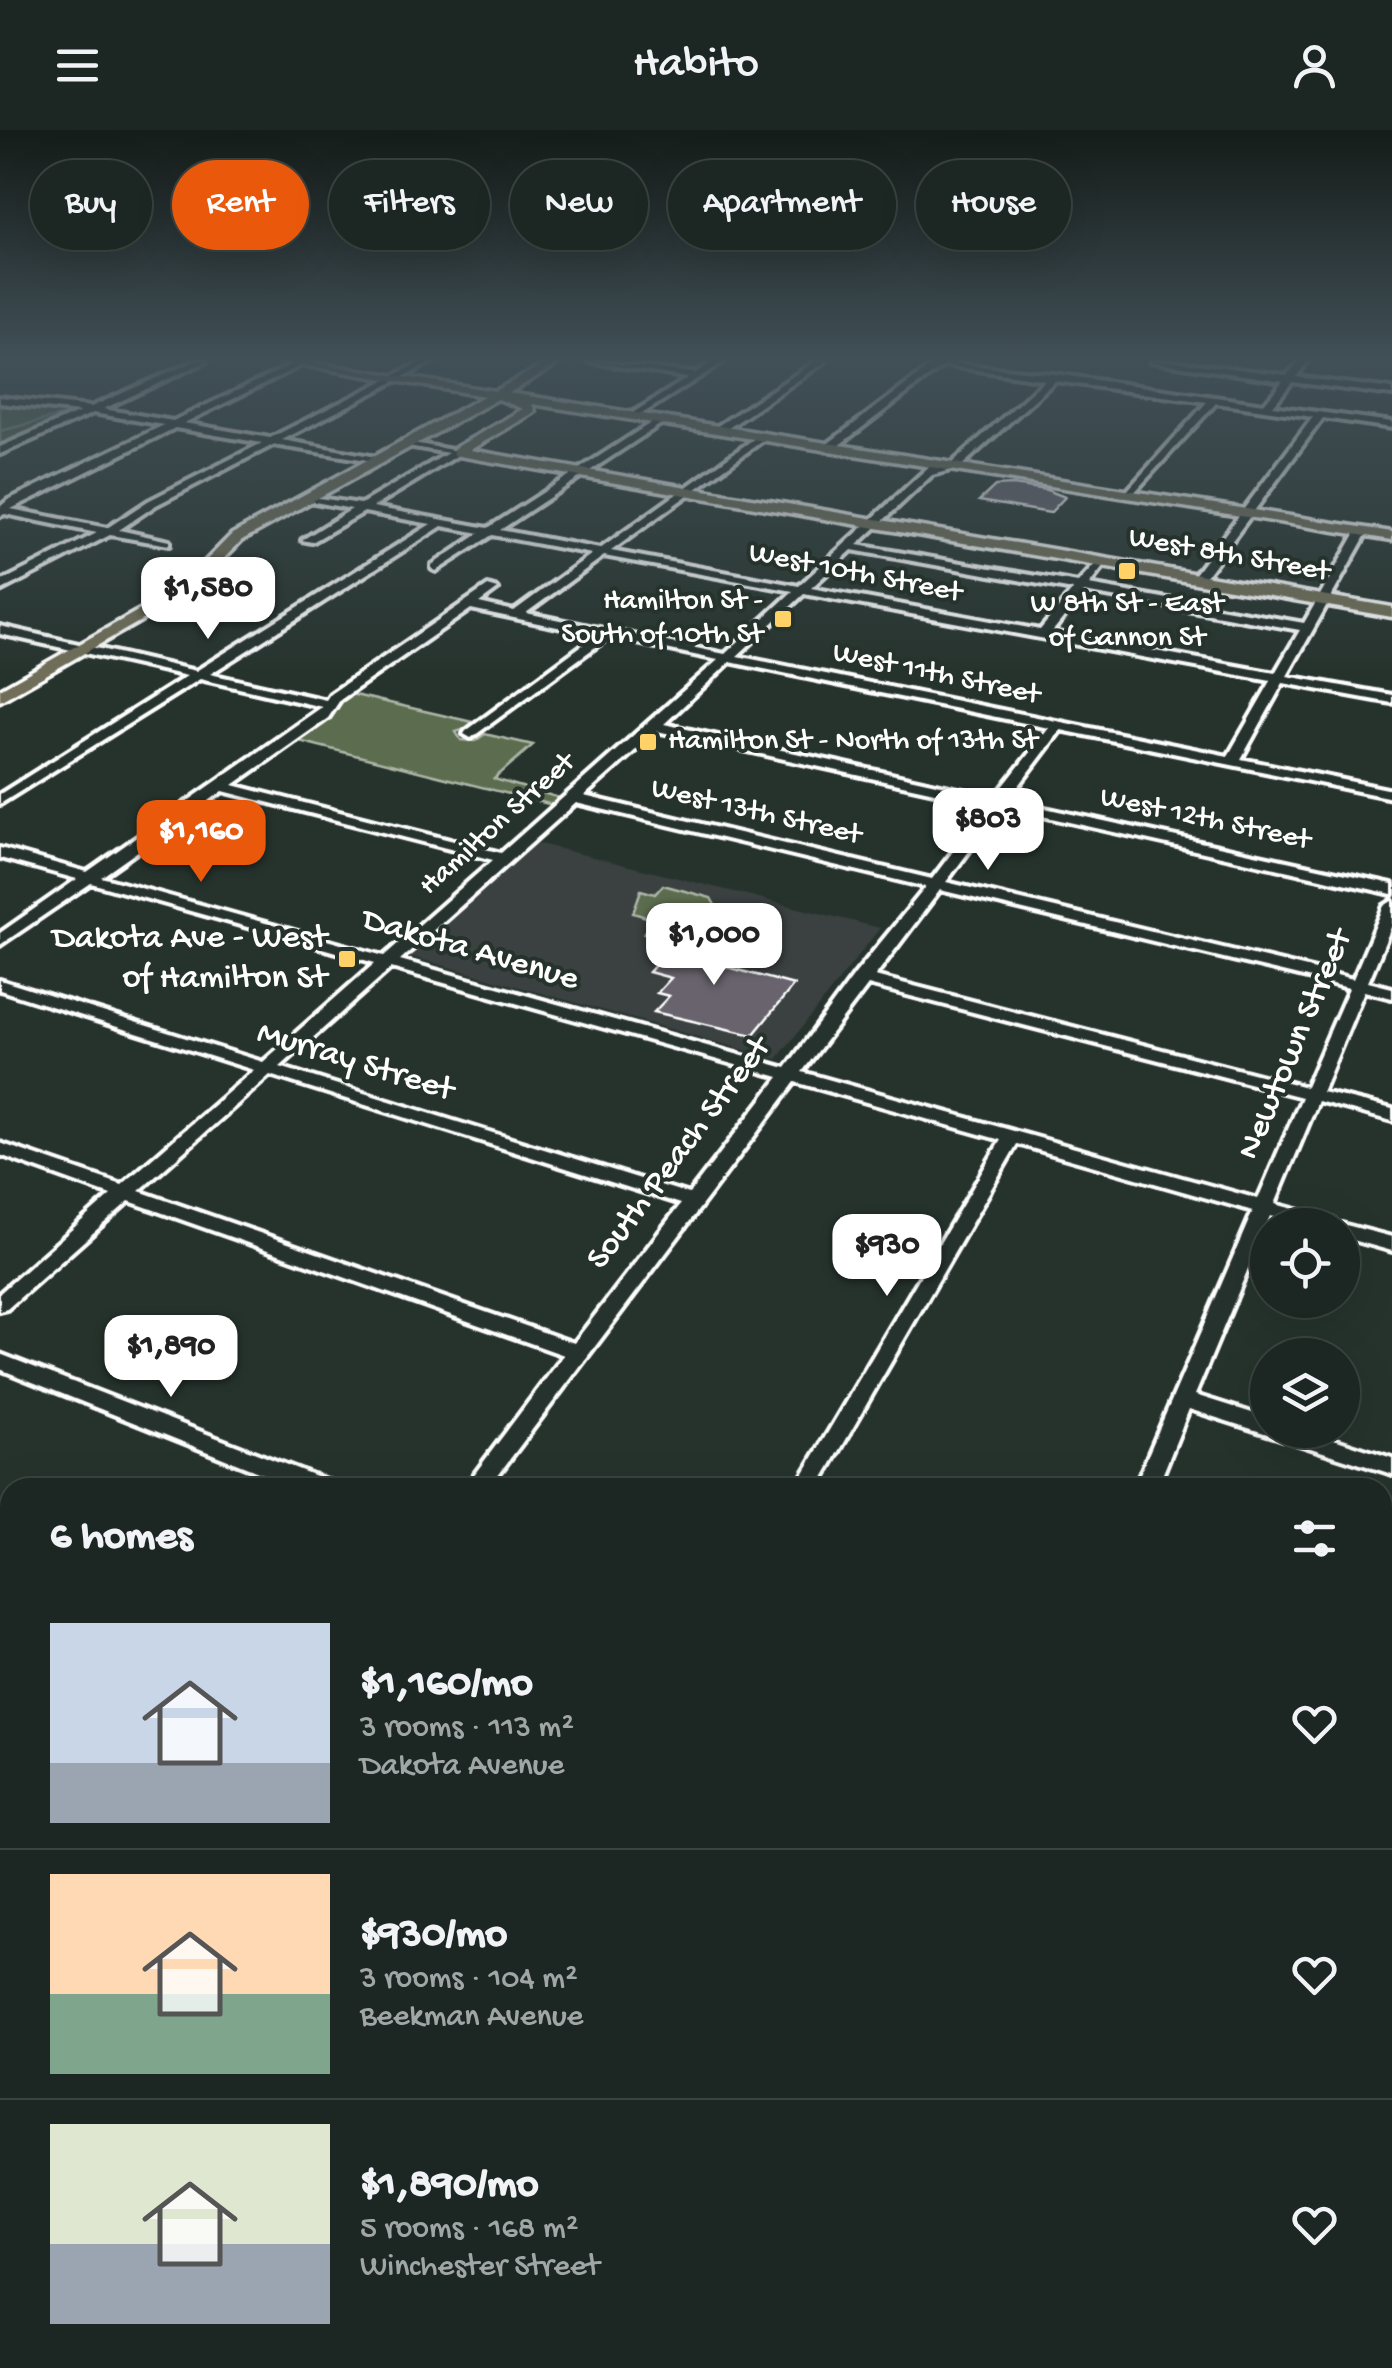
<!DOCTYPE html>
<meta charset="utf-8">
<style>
body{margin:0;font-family:"Gochi Hand",sans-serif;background:#29322f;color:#f1f3f6;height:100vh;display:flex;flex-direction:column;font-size:38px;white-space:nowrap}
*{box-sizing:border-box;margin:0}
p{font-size:32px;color:#a0a5a5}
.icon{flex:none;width:55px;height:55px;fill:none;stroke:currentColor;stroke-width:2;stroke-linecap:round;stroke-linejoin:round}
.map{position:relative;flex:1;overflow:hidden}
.side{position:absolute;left:0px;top:1348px;width:1392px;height:892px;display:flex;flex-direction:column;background:#1c2622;border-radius:30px 30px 0 0;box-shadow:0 10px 40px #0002,0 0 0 2px #3a4340}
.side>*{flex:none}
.banner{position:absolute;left:30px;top:30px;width:1332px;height:90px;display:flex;gap:20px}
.tools{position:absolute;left:1250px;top:1078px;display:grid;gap:20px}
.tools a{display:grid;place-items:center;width:110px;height:110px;border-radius:50%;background:#1c2622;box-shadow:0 10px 40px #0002,0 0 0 2px #3a4340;font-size:50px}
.price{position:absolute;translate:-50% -85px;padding:0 22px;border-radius:20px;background:#fff;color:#222;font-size:32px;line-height:65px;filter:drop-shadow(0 2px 5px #0008)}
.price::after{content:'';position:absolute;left:50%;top:60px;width:30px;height:22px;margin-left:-15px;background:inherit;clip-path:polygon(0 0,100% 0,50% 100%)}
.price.active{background:#ea580c;color:#fff}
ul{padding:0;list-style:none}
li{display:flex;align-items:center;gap:30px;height:250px;padding:0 50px}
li+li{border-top:2px solid #3a4340}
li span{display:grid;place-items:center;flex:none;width:280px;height:200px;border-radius:0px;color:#555}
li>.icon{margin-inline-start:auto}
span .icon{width:120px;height:120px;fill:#fffc;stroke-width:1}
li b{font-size:42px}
h2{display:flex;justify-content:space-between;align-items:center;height:120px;padding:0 50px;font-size:42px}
.tag{padding:0 35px;border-radius:45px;background:#1c2622;box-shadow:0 10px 40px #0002,0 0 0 2px #3a4340;font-size:35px;line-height:90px}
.tag.active{background:#ea580c;color:#fff}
header{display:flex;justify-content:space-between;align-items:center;height:130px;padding:0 50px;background:#1c2622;font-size:45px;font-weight:600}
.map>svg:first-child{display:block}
.built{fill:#3a4140}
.green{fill:#5c6d50;stroke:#aeb6a8;stroke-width:2.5}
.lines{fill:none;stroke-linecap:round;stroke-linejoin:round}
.stream{stroke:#93a6aa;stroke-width:2.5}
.building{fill:#68636d;stroke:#fff;stroke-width:2.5}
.minor-casing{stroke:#fff;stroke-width:8}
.major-casing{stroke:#fff;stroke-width:7}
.minor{fill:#26332d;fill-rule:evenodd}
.major{fill:#706e59;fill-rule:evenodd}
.poi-dot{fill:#ffd166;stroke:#26332d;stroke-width:4}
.labels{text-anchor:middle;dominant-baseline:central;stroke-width:8;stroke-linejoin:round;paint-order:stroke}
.far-street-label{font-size:30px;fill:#fff;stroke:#26332d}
.far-poi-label{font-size:30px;fill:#fff;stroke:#26332d;text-anchor:end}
.poi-label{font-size:35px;fill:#fff;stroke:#26332d;text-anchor:end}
.street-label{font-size:35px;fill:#fff;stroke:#26332d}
</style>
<header><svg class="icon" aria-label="menu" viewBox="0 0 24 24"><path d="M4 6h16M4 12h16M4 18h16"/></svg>Habito<svg class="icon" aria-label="person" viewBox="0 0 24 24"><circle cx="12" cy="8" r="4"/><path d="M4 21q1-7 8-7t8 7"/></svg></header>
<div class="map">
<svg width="1392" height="2238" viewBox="0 0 1392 2238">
<rect width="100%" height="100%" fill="#26332d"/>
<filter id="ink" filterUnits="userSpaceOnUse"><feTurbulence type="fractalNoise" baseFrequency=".01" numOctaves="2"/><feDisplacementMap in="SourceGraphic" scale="20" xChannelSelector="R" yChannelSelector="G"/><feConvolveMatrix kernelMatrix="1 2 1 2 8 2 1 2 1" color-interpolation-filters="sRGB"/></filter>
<g filter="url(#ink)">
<path class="built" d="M536,713L880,798L777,929L409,826Z"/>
<g class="green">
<path d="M0,272L82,282L0,318Z"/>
<path d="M346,563L481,594L456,602L461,610L475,611L485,604L533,615L494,649L560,668L553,675L295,610L334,582Z"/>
<path d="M663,755L711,768L719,782L699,805L691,803L682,813L644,803L656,790L633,783L641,760L655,764Z"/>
</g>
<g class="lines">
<path class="stream" d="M0,301L76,282"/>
</g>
<g class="building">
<path d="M1013,355L1047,360L1065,367L1050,383L979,371L995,356Z"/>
<path d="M692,806L728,816L712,833L794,855L753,905L654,882L669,866L657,863L671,848L649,842L657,833L652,832L670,812L684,816Z"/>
</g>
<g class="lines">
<g class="minor-casing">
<g id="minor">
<path d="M195,231H207L103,279L173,291L300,231H310L184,293L270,308L423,231H434L282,310L376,327L381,330L380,332L273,315L156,375L119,400L169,411V415L110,405L0,461V452L97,403L5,384L0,386V377L8,370L164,295L93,283L0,324V317L80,282L0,273V267L91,277ZM175,298L262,313L148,371L107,398L11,379Z"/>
<path d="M588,231L695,243L714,231H725L634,289L631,284L688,248Z"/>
<path d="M816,231H826L724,301H716V297Z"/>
<path d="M928,231L1054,244L1264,274L1283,251L1150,231H1173L1287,245L1300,231H1308L1296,247L1392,259V265L1292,252L1273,276L1392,292V298L1323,288L1202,451L1192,448L1313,287L1216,273L1130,367L1125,364L1126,362L1207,272L1055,251L959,338L932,345L857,415L1078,453L1101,428L1107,432L1089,455L1304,493L1358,399L1368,401L1287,546L1392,565V573L1283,553L1241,629L1392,660V668L1061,600L1008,670L1392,754V764L1002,677L946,752L1353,849L1384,776L1392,771V795L1368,852L1392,858V868L1364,861L1322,962L1392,979V991L1318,971L1275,1074L1334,1090L1337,1095L1342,1094L1392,1107V1121L1342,1107V1095H1304L1270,1086L1195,1265L1268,1288V1300H1306L1392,1328V1344L1189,1279L1157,1358H1134L1253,1081L1017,1014L818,1358H795L1001,1010L795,952L488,1358H464L564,1225L129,1071L7,1179L0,1181V1163L111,1065L0,1025V1013L122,1055L254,940L0,860V850L263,932L375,833L91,753L0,815V803L77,749L0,728V718L87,742L322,577L200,549L0,674V664L187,546L0,504V496L196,541L431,394L364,382L312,412L302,410L352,379L304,370V366L361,374L448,323L402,315V311L463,322L373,377L488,398L660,287L664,292L500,400L600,419L762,303L766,308L611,421L799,456L934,332H942L941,337L951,334L1045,250L944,235L834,319H826V315L934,234ZM442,396L480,403L432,435V439L436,441L492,405L592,424L514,481L479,473L498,459L488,456L330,564L326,570L210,544ZM852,420L1073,460L1040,500L811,458ZM604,426L793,461L725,524L526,483ZM1084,462L1300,500L1275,543L1052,502ZM804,464L1271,551L1228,626L737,526ZM471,479L596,505L466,601L464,604L471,608L609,507L718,530L501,723L233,655L328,588L340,570ZM730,532L1049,598L995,667L664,594ZM657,601L989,674L932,749L584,666ZM223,661L493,730L384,826L101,747ZM576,673L926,757L855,844L786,938L400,830ZM940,760L1349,858L1306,957L875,846ZM391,838L779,947L689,1064L280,937ZM868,855L1302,967L1258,1069L802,942ZM270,945L681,1074L574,1213L139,1061Z"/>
<path d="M0,1224L331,1352L334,1358H298L0,1239Z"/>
<path d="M1382,1614L1392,1617V1640L1382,1637Z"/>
<path d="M1392,1745V1806L1382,1810V1749Z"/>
<path d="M10,1955V1994L0,1998V1959Z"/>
<path d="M277,2230H312L308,2238H273Z"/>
</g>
</g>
<g class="major-casing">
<g id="major">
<path d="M278,231H302L495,261L550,231H563L509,263L1392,402V410L532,274L535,282L470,320L1392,477V487L453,325V319L523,279L498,269L242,410L190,463L0,571V559L180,457L232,404L484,266Z"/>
<path d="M0,1495L10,1499V1525L0,1521Z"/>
<path d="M1382,2119L1392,2123V2163L1382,2159Z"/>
</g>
</g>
<use href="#minor" class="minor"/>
<use href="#major" class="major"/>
</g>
</g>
<linearGradient id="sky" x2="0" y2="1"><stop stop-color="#151c19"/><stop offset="0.42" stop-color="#415057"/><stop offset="1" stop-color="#415057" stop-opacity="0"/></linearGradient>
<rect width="1392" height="544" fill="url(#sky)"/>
<g class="poi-dot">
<rect x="1117" y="431" width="20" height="20" rx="5"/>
<rect x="773" y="479" width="20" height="20" rx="5"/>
<rect x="638" y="602" width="20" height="20" rx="5"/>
<rect x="337" y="819" width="20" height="20" rx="5"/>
</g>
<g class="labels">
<g class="far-street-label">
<text transform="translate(1229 426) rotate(10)">West 8th Street</text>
<text transform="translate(855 444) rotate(11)">West 10th Street</text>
<text transform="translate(936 545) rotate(12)">West 11th Street</text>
<text transform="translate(756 683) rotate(13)">West 13th Street</text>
<text transform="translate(1205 690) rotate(12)">West 12th Street</text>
<text transform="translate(498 695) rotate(-42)">Hamilton Street</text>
</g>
<g class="far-poi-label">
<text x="763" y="472">Hamilton St -<tspan x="763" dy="34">South of 10th St</tspan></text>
<text x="1127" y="475" text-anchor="middle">W 8th St - East<tspan x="1127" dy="34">of Cannon St</tspan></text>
<text x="668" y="612" text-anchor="start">Hamilton St - North of 13th St</text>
</g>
<g class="poi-label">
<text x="327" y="809">Dakota Ave - West<tspan x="327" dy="40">of Hamilton St</tspan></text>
</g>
<g class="street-label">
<text transform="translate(470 821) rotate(16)">Dakota Avenue</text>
<text transform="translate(1296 915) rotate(-67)">Newtown Street</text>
<text transform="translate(355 933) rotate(17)">Murray Street</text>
<text transform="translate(680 1024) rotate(-53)">South Peach Street</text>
</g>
</g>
</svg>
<div class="tools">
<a><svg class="icon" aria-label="locate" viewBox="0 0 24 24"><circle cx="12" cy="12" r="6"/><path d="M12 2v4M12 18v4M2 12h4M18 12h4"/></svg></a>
<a><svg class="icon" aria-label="layers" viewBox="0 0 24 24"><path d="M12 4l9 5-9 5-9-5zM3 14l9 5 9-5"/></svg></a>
</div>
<b class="price" style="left:208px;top:512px">$1,580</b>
<b class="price" style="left:988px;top:743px">$803</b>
<b class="price active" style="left:201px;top:755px">$1,160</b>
<b class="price" style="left:714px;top:858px">$1,000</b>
<b class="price" style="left:887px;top:1169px">$930</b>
<b class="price" style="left:171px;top:1270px">$1,890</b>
<div class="banner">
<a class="tag">Buy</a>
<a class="tag active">Rent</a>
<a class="tag">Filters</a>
<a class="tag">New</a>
<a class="tag">Apartment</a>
<a class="tag">House</a>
</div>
<section class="side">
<h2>6 homes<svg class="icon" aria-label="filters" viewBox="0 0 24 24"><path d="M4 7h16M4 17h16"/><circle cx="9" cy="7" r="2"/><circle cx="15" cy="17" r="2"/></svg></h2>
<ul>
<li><span style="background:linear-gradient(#c9d6e8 70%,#9aa5b1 0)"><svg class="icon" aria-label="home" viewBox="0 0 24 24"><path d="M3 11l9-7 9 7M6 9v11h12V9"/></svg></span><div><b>$1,160/mo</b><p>3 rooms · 113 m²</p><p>Dakota Avenue</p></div><svg class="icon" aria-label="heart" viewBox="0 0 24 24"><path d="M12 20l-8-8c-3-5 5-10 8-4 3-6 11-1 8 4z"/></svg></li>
<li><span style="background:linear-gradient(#ffd9b3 60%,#7fa58c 0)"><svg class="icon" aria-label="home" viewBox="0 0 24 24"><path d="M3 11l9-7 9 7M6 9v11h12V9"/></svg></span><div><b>$930/mo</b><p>3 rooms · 104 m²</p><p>Beekman Avenue</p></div><svg class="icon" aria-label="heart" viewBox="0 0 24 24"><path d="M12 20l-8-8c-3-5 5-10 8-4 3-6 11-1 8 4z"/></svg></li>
<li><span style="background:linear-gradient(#dfe7d0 60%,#9aa5b1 0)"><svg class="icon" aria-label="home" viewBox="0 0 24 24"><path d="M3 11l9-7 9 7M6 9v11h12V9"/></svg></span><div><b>$1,890/mo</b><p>5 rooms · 168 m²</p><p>Winchester Street</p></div><svg class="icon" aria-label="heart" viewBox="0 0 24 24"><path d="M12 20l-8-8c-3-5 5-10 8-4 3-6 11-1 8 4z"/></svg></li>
</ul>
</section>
</div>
